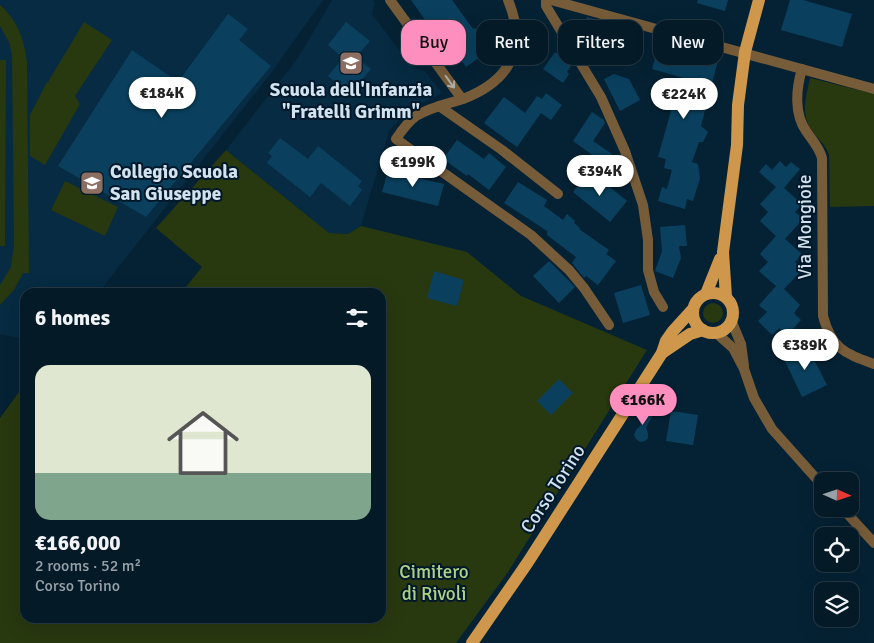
<!DOCTYPE html>
<meta charset="utf-8">
<style>
body{margin:0;font-family:Signika,sans-serif;background:#0d232f;color:#f1f3f6;height:100vh;display:flex;flex-direction:column;font-size:19px;white-space:nowrap}
*{box-sizing:border-box;margin:0}
p{font-size:16px;color:#97a1a7}
.icon{flex:none;width:28px;height:28px;fill:none;stroke:currentColor;stroke-width:2;stroke-linecap:round;stroke-linejoin:round}
.map{position:relative;flex:1;overflow:hidden}
.panel{position:absolute;left:20px;top:288px;width:366px;height:335px;display:flex;flex-direction:column;background:#041a27;border-radius:15px;box-shadow:0 5px 20px #0002,0 0 0 1px #253844}
.panel>*{flex:none}
.hud{position:absolute;left:401px;top:20px;width:398px;height:45px;display:flex;gap:10px}
.needle{width:32px;rotate:93deg}
.buttons{position:absolute;left:814px;top:472px;display:grid;gap:10px}
.buttons a{display:grid;place-items:center;width:45px;height:45px;border-radius:10px;background:#041a27;box-shadow:0 5px 20px #0002,0 0 0 1px #253844;font-size:25px}
.price{position:absolute;translate:-50% -42px;padding:0 11px;border-radius:18px;background:#fff;color:#222;font-size:16px;line-height:32px;filter:drop-shadow(0 1px 2px #0008)}
.price::after{content:'';position:absolute;left:50%;top:30px;width:15px;height:11px;margin-left:-8px;background:inherit;clip-path:polygon(0 0,100% 0,50% 100%)}
.price.current{background:#fd8ebe;color:#111}
ul{padding:0;list-style:none}
li{display:grid;align-content:center;gap:10px;height:265px;padding:0 15px}
li span{display:grid;place-items:center;height:155px;border-radius:15px;color:#555}
li>.icon{margin-inline-start:auto}
span .icon{width:90px;height:90px;fill:#fffc;stroke-width:1}
li b{font-size:21px}
h2{display:flex;justify-content:space-between;align-items:center;height:60px;padding:0 15px;font-size:21px}
.tag{padding:0 18px;border-radius:15px;background:#041a27;box-shadow:0 5px 20px #0002,0 0 0 1px #253844;font-size:18px;line-height:45px}
.tag.current{background:#fd8ebe;color:#111}
.map>svg:first-child{display:block}
.built{fill:#062b42}
.green{fill:#28380f}
.building{fill:#0a405e}
.lines{fill:none;stroke-linecap:round;stroke-linejoin:round}
.street{stroke:#775c39;stroke-width:10}
.primary{stroke:#cf974b;stroke-width:12}
.oneway{stroke:#aeaca6}
.labels{text-anchor:middle;dominant-baseline:central;stroke-width:4;stroke-linejoin:round;paint-order:stroke}
.poi-label{font-size:19px;font-weight:bold;fill:#d2e2ee;stroke:#00182a}
.street-label{font-size:19px;fill:#d2e2ee;stroke:#00182a}
.park-label{font-size:19px;fill:#b0d186;stroke:#00182a}
</style>
<div class="map">
<svg width="874" height="643" viewBox="0 0 874 643">
<rect width="100%" height="100%" fill="#052234"/>
<g class="built">
<path d="M0,0H323L271,73L99,292H25V339L0,334Z"/>
<path d="M332,0H373L375,4L372,14L406,59L414,68L425,71L442,93L407,111L389,131L361,226L348,234L329,233L226,150L298,58Z"/>
</g>
<g class="green">
<path d="M0,5C18,21 24,39 27,62L29,273H23L14,290L0,305V285L11,267L14,244L12,55L9,42L0,26Z"/>
<path d="M84,22L112,40L75,96L80,104L45,165L30,156V115L47,82L55,86L48,82Z"/>
<path d="M0,60H6L5,246H0Z"/>
<path d="M810,78L874,94V206L830,207L829,155C826,145 819,140 813,132C800,115 806,97 810,78Z"/>
<path d="M226,150L329,233L348,234L361,226L467,252L521,296L647,350L508,572L456,643H0V418L25,384V618H381V292H182L202,267L156,228Z"/>
<path d="M65,181L118,207L105,236L51,210Z"/>
<circle cx="713" cy="313" r="10"/>
</g>
<g class="building">
<path d="M411,0H452L473,29L475,28L491,49L466,67L436,25L431,28Z"/>
<path d="M698,0H728L725,11L697,3Z"/>
<path d="M790,0H803L852,14L842,47L781,30Z"/>
<path d="M228,14L248,29L239,40L271,66L146,217L58,166L132,50L178,82Z"/>
<path d="M587,17L641,32L636,53L581,38Z"/>
<path d="M346,22L370,41L356,57L371,69L350,94L328,76L343,58L328,45Z"/>
<path d="M661,38L681,44L680,49L718,60L701,126L708,132L703,142H699L692,162L698,164L700,178L693,201L687,199L685,209L658,201L662,187L667,189L672,170L664,168L666,159L658,157L674,100L680,102L687,79L652,69Z"/>
<path d="M555,52L572,64L567,72L569,74L563,83L543,69Z"/>
<path d="M614,74L629,79L640,100L620,111L604,79Z"/>
<path d="M546,93L562,105L551,120L541,113L517,147L484,123L504,97L525,113L537,96L542,99Z"/>
<path d="M592,112L604,120L605,123L593,141L612,154L605,164L573,141Z"/>
<path d="M280,138L308,159L318,146L362,181L358,186L362,190L350,206L321,183L310,197L267,163L272,156L268,153Z"/>
<path d="M457,140L484,159L489,153L506,167L489,190L468,174L467,176L443,159Z"/>
<path d="M780,161L786,167L791,162L800,169L784,188L802,204L795,212L803,219L785,239L802,254L795,262L803,269L784,289L800,305L794,313L801,320L787,336L779,328L772,335L758,321L767,312L759,305L776,286L759,271L768,262L760,254L776,236L760,221L768,212L760,204L776,187L759,172L766,164L772,170Z"/>
<path d="M388,171L444,184L438,206L382,192Z"/>
<path d="M590,171L627,201L610,222L573,192Z"/>
<path d="M518,182L547,200L544,206L563,220L567,214L575,221L574,223L580,228L579,229L609,250L606,254L616,261L598,285L586,276L584,278L572,263L576,257L547,235V231L504,203Z"/>
<path d="M685,225L687,246H679L681,258L673,278L655,271L662,251L660,227Z"/>
<path d="M549,261L575,287L559,303L533,276Z"/>
<path d="M434,271L464,280L457,306L427,298Z"/>
<path d="M641,285L650,315L623,323L614,293Z"/>
<path d="M805,346L806,349L808,348L827,385L802,397L783,357Z"/>
<path d="M559,379L573,393L551,415L537,401Z"/>
<path d="M645,410L649,412L652,417L646,427L648,434V438L645,441L640,442L636,439L634,435L636,430L641,425L637,417L641,411Z"/>
<path d="M671,411L698,415L693,445L666,441Z"/>
</g>
<g class="lines">
<g class="street">
<path d="M390,0L462,99"/>
<path d="M508,0C528,48 510,81 463,99C447,104 431,107 416,116C408,122 402,130 396,139L531,235L569,270L584,288L609,325"/>
<path d="M546,0V6L601,97L625,151L643,205L648,240V270L654,292L663,307"/>
<path d="M551,0L874,89"/>
<path d="M802,69C796,89 794,114 806,131C812,140 819,147 822,158L823,316C832,349 844,353 874,364"/>
<path d="M439,106L502,150L558,194"/>
<path d="M731,320L741,344L744,366"/>
<path d="M715,332L733,348L744,369L754,398L772,429L822,485"/>
<path d="M843,509L874,543"/>
</g>
<g class="primary">
<circle cx="713" cy="313" r="20"/>
<path d="M706,294L720,259"/>
<path d="M726,297L723,252L737,145L738,105L745,52L759,0"/>
<path d="M662,353L690,334L703,330"/>
<path d="M472,643L528,562L662,353L666,341L673,331L693,309"/>
</g>
</g>
<defs><path id="oneway-shaft" d="M-6 0H5M1.5-3L5.5 0L1.5 3" fill="none" stroke-width="1.6" stroke-linecap="round" stroke-linejoin="round" transform="scale(1.25)"/></defs>
<use class="oneway" href="#oneway-shaft" transform="translate(450 82) rotate(54)"/>
<defs>
<g id="school-square" transform="scale(1.25)"><rect x="-9" y="-9" width="18" height="18" rx="4" fill="#8d6e63" stroke="#00182a"/><path d="M0-5L7-2L0 1L-7-2ZM-4 1L0 2.5L4 1V4Q0 6-4 4Z" fill="#fff"/></g>
</defs>
<g fill-rule="evenodd">
<use href="#school-square" x="351" y="63"/>
<use href="#school-square" x="92" y="183"/>
</g>
<g class="labels">
<g class="poi-label">
<text x="351" y="90">Scuola dell'Infanzia<tspan x="351" dy="22">"Fratelli Grimm"</tspan></text>
<text x="110" y="172" text-anchor="start">Collegio Scuola<tspan x="110" dy="22">San Giuseppe</tspan></text>
</g>
<g class="street-label">
<text transform="translate(805 227) rotate(-90)">Via Mongioie</text>
<text transform="translate(553 489) rotate(-57)">Corso Torino</text>
</g>
<g class="park-label">
<text x="434" y="572">Cimitero<tspan x="434" dy="22">di Rivoli</tspan></text>
</g>
</g>
</svg>
<div class="buttons">
<a><svg class="needle" viewBox="-14 -14 28 28"><path d="M0-13l5 13h-10z" fill="#e53935"/><path d="M0 13l5-13h-10z" fill="#97a1a7"/></svg></a>
<a><svg class="icon" aria-label="locate" viewBox="0 0 24 24"><circle cx="12" cy="12" r="6"/><path d="M12 2v4M12 18v4M2 12h4M18 12h4"/></svg></a>
<a><svg class="icon" aria-label="layers" viewBox="0 0 24 24"><path d="M12 4l9 5-9 5-9-5zM3 14l9 5 9-5"/></svg></a>
</div>
<b class="price" style="left:162px;top:119px">€184K</b>
<b class="price" style="left:684px;top:120px">€224K</b>
<b class="price" style="left:413px;top:188px">€199K</b>
<b class="price" style="left:600px;top:197px">€394K</b>
<b class="price" style="left:805px;top:371px">€389K</b>
<b class="price current" style="left:643px;top:426px">€166K</b>
<div class="hud">
<a class="tag current">Buy</a>
<a class="tag">Rent</a>
<a class="tag">Filters</a>
<a class="tag">New</a>
</div>
<section class="panel">
<h2>6 homes<svg class="icon" aria-label="filters" viewBox="0 0 24 24"><path d="M4 7h16M4 17h16"/><circle cx="9" cy="7" r="2"/><circle cx="15" cy="17" r="2"/></svg></h2>
<ul>
<li><span style="background:linear-gradient(#dfe7d0 70%,#7fa58c 0)"><svg class="icon" aria-label="home" viewBox="0 0 24 24"><path d="M3 11l9-7 9 7M6 9v11h12V9"/></svg></span><div><b>€166,000</b><p>2 rooms · 52 m²</p><p>Corso Torino</p></div></li>
</ul>
</section>
</div>
